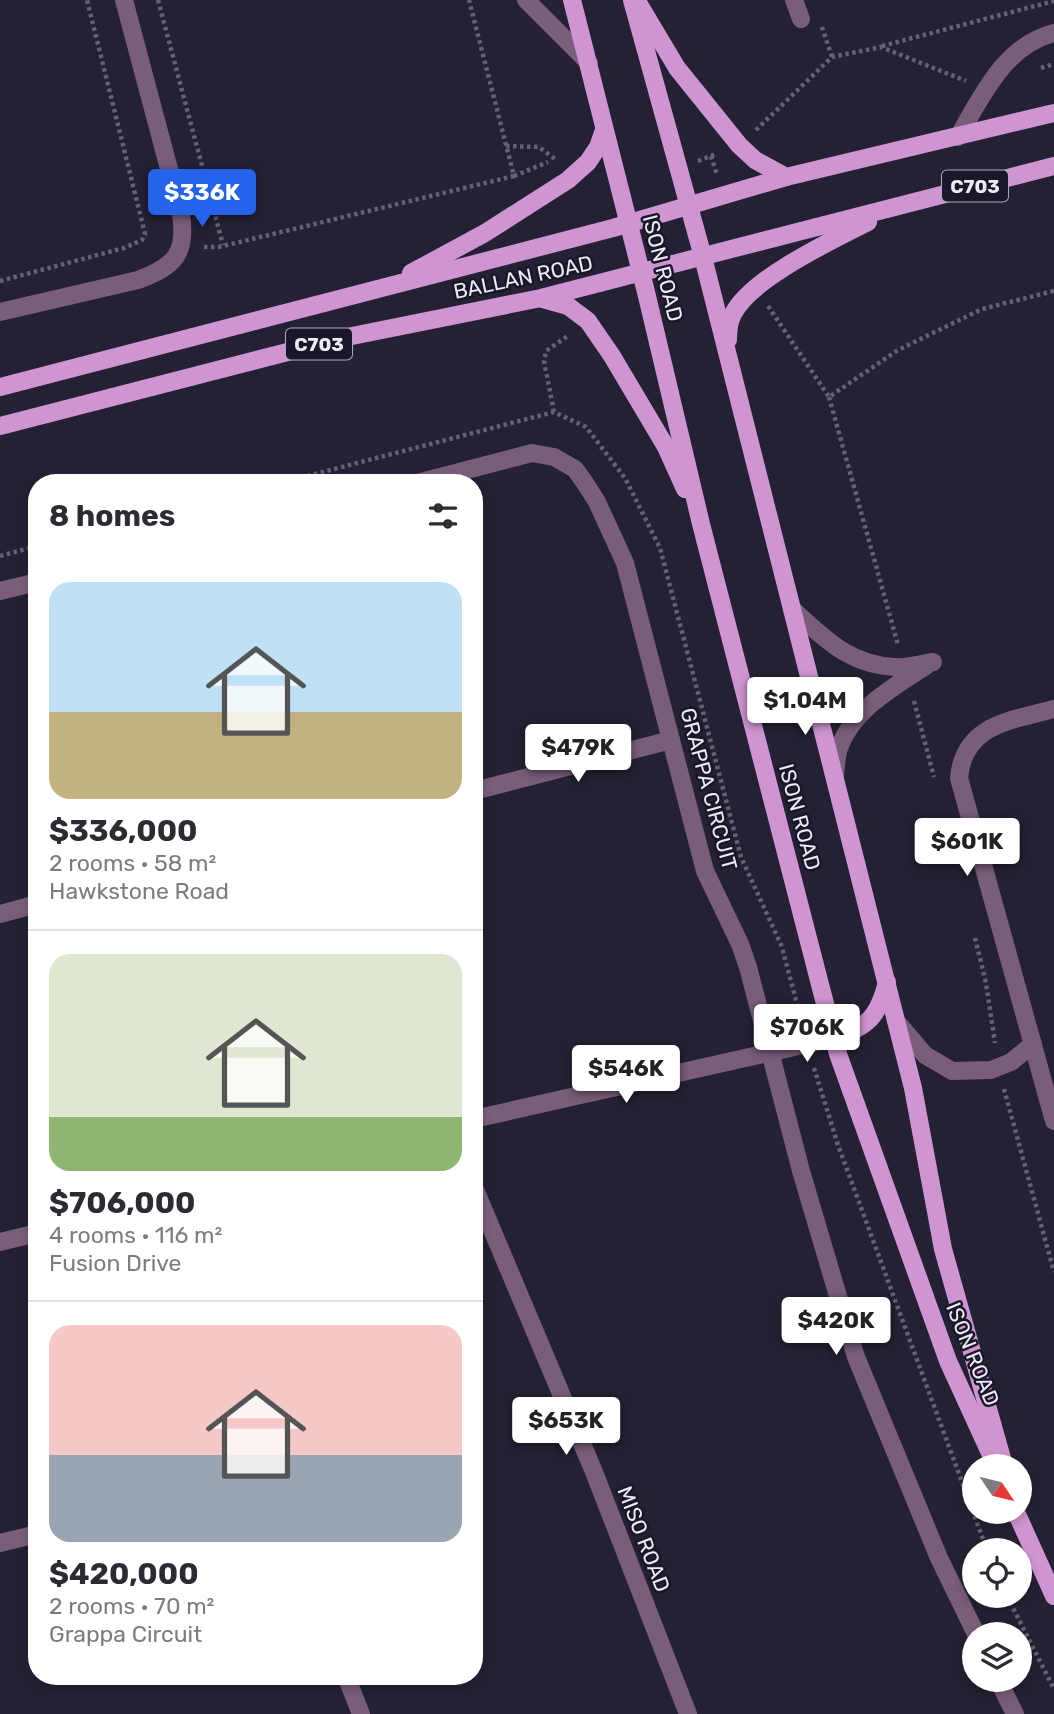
<!DOCTYPE html>
<html lang="en">
<head>
<meta charset="utf-8">
<style>
  :root { --surface:#fff; --page:#f7f7f7; --text:#2b2b33; --muted:#7c7c81; --line:#e1e1e2; --accent:#2563eb }
  body { margin:0; font-family:Rubik,sans-serif; background:var(--page); color:var(--text); height:100vh; display:flex; flex-direction:column; font-size:26px; white-space:nowrap }
  * { box-sizing:border-box; margin:0 }
  p { font-size:23px; color:var(--muted) }
  .icon { flex:none; width:38px; height:38px; fill:none; stroke:currentColor; stroke-width:2; stroke-linecap:round; stroke-linejoin:round }
  .map { position:relative; flex:1; overflow:hidden }
  .details { position:absolute; left:28px; top:474px; width:455px; height:1211px; display:flex; flex-direction:column; background:var(--surface); border-radius:28px; box-shadow:0 4px 10px #0003 }
  .details>* { flex:none }
  .needle { width:46px; rotate:125deg }
  .buttons { position:absolute; left:962px; top:1454px; display:grid; gap:14px }
  .buttons a { display:grid; place-items:center; width:70px; height:70px; border-radius:50%; background:var(--surface); box-shadow:0 4px 10px #0003; font-size:35px }
  .price { position:absolute; translate:-50% -60px; padding:0 16px; border-radius:7px; background:#fff; color:#222; font-size:23px; line-height:46px; filter:drop-shadow(0 2px 4px #0008) }
  .price::after { content:''; position:absolute; left:50%; top:42px; width:21px; height:16px; margin-left:-10px; background:inherit; clip-path:polygon(0 0,100% 0,50% 100%) }
  .price.current { background:var(--accent); color:#fff }
  ul { padding:0; list-style:none }
  li { display:grid; align-content:center; gap:14px; height:371px; padding:0 21px }
  li+li { border-top:2px solid var(--line) }
  li span { display:grid; place-items:center; height:217px; border-radius:21px; color:#555 }
  li>.icon { margin-inline-start:auto }
  span .icon { width:126px; height:126px; fill:#fffc; stroke-width:1 }
  li b { font-size:30px }
  h2 { display:flex; justify-content:space-between; align-items:center; height:84px; padding:0 21px; font-size:30px }
  .map>svg:first-child { display:block }
  .lines { fill:none; stroke-linecap:round; stroke-linejoin:round }
  .path { stroke:#636172; stroke-width:4.5; stroke-dasharray:3.5 3.5; stroke-linecap:butt }
  .minor { stroke:#795d7a; stroke-width:18 }
  .major { stroke:#cf95d2; stroke-width:18 }
  .labels { text-anchor:middle; dominant-baseline:central; stroke-width:5; stroke-linejoin:round; paint-order:stroke }
  .shield { fill:#1b1729; stroke:#adabba; stroke-width:2 }
  .shield-label { font-size:19px; font-weight:bold; fill:#ecebf8 }
  .street-label { font-size:21px; fill:#ecebf8; stroke:#1b1729 }
</style>
</head>
<body>
<div class="map">
<svg width="1054" height="1714" viewBox="0 0 1054 1714">
  <rect width="100%" height="100%" fill="#242134"/>
  <g class="lines">
    <g class="path">
      <path d="M158,0L223,245"/>
      <path d="M822,27L832,57"/>
      <path d="M882,46L1054,1"/>
      <path d="M1041,68L1054,64"/>
      <path d="M756,130L832,57L881,47L966,81"/>
      <path d="M506,146L539,147L555,159"/>
      <path d="M711,156L717,175"/>
      <path d="M698,161L716,154"/>
      <path d="M514,176L548,162"/>
      <path d="M204,247H219L514,176L469,0"/>
      <path d="M0,281L124,248L142,240L145,234L87,0"/>
      <path d="M768,306L829,397L898,350L982,309L1054,291"/>
      <path d="M829,397L898,645"/>
      <path d="M554,412L544,361L546,351L569,335"/>
      <path d="M280,483L554,412L586,427L625,478L660,548L741,857L782,947L802,1023"/>
      <path d="M0,556L37,546"/>
      <path d="M914,701L934,777"/>
      <path d="M975,938L986,983L995,1043"/>
      <path d="M814,1068L838,1145L987,1550"/>
      <path d="M1004,1089L1054,1272"/>
      <path d="M1007,1596L1054,1689"/>
    </g>
    <g class="minor">
      <path d="M526,0L589,63"/>
      <path d="M794,0L801,19"/>
      <path d="M958,137C982,96 1004,46 1054,33"/>
      <path d="M0,312L138,280C175,266 187,254 181,214L124,0"/>
      <path d="M417,483L532,453L554,457L575,469L585,483L597,502L625,563L705,871L740,944L748,967L801,1171L856,1357L939,1558L976,1634"/>
      <path d="M0,591L37,582"/>
      <path d="M792,609C824,638 849,665 895,667C907,668 921,664 933,662"/>
      <path d="M1054,709C1010,721 964,724 959,778L1054,1121"/>
      <path d="M835,776C836,767 836,757 839,748C853,709 894,687 927,665"/>
      <path d="M474,791L671,740"/>
      <path d="M0,914L37,904"/>
      <path d="M896,1021L925,1055L952,1071L991,1070L1011,1062L1033,1044"/>
      <path d="M474,1119L834,1038"/>
      <path d="M474,1187L594,1472L688,1714"/>
      <path d="M0,1242L37,1233"/>
      <path d="M0,1543L37,1534"/>
      <path d="M346,1676L361,1714"/>
      <path d="M998,1680L1015,1714"/>
    </g>
    <g class="major">
      <path d="M572,0L646,292L701,524L838,1054L948,1361L996,1466"/>
      <path d="M632,0L703,257L913,1088L943,1249L1003,1462"/>
      <path d="M640,6L677,68L739,145L755,160L786,177"/>
      <path d="M411,273L485,233L568,180L588,162L598,147L604,130"/>
      <path d="M543,299L568,306L588,321L612,356L666,447L685,489"/>
      <path d="M728,340C728,332 729,321 733,314C751,278 833,240 868,222"/>
      <path d="M0,387L613,228L786,177L1054,113"/>
      <path d="M0,426L342,338L541,298L1054,166"/>
      <path d="M834,1038C868,1026 878,1018 887,982"/>
      <path d="M1016,1512L1054,1596"/>
    </g>
  </g>
  <g class="labels">
    <g class="shield">
      <rect x="942" y="170.5" width="66" height="31" rx="5"/>
      <rect x="286" y="328.5" width="66" height="31" rx="5"/>
    </g>
    <g class="shield-label">
      <text x="975" y="186">C703</text>
      <text x="319" y="344">C703</text>
    </g>
    <g class="street-label">
      <text transform="translate(663 268) rotate(76)">ISON ROAD</text>
      <text transform="translate(523 277) rotate(-12)">BALLAN ROAD</text>
      <text transform="translate(709 789) rotate(75)">GRAPPA CIRCUIT</text>
      <text transform="translate(800 817) rotate(75)">ISON ROAD</text>
      <text transform="translate(973 1354) rotate(68)">ISON ROAD</text>
      <text transform="translate(644 1539) rotate(69)">MISO ROAD</text>
    </g>
  </g>
</svg>
<div class="buttons">
<a><svg class="needle" viewBox="-14 -14 28 28"><path d="M0-13l5 13h-10z" fill="#e53935"/><path d="M0 13l5-13h-10z" fill="#7c7c81"/></svg></a>
<a><svg class="icon" aria-label="locate" viewBox="0 0 24 24"><circle cx="12" cy="12" r="6"/><path d="M12 2v4M12 18v4M2 12h4M18 12h4"/></svg></a>
<a><svg class="icon" aria-label="layers" viewBox="0 0 24 24"><path d="M12 4l9 5-9 5-9-5zM3 14l9 5 9-5"/></svg></a>
</div>
<b class="price current" style="left:202px;top:229px">$336K</b>
<b class="price" style="left:805px;top:737px">$1.04M</b>
<b class="price" style="left:578px;top:784px">$479K</b>
<b class="price" style="left:967px;top:878px">$601K</b>
<b class="price" style="left:807px;top:1064px">$706K</b>
<b class="price" style="left:626px;top:1105px">$546K</b>
<b class="price" style="left:836px;top:1357px">$420K</b>
<b class="price" style="left:566px;top:1457px">$653K</b>
<section class="details">
<h2>8 homes<svg class="icon" aria-label="filters" viewBox="0 0 24 24"><path d="M4 7h16M4 17h16"/><circle cx="9" cy="7" r="2"/><circle cx="15" cy="17" r="2"/></svg></h2>
<ul>
<li><span style="background:linear-gradient(#bfe0f5 60%,#c2b280 0)"><svg class="icon" aria-label="home" viewBox="0 0 24 24"><path d="M3 11l9-7 9 7M6 9v11h12V9"/></svg></span><div><b>$336,000</b><p>2 rooms · 58 m²</p><p>Hawkstone Road</p></div></li>
<li><span style="background:linear-gradient(#dfe7d0 75%,#8fb573 0)"><svg class="icon" aria-label="home" viewBox="0 0 24 24"><path d="M3 11l9-7 9 7M6 9v11h12V9"/></svg></span><div><b>$706,000</b><p>4 rooms · 116 m²</p><p>Fusion Drive</p></div></li>
<li><span style="background:linear-gradient(#f6c9c9 60%,#9aa5b1 0)"><svg class="icon" aria-label="home" viewBox="0 0 24 24"><path d="M3 11l9-7 9 7M6 9v11h12V9"/></svg></span><div><b>$420,000</b><p>2 rooms · 70 m²</p><p>Grappa Circuit</p></div></li>
</ul>
</section>
</div>
</body>
</html>
